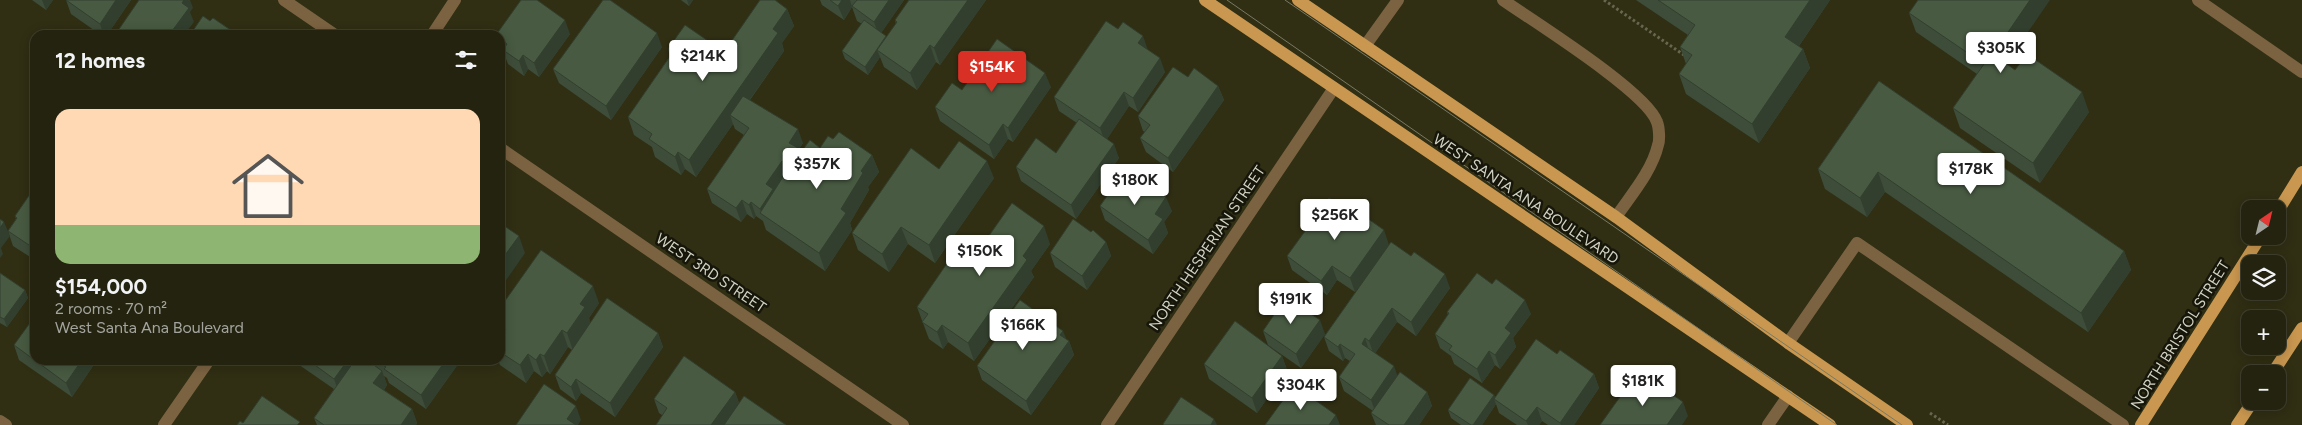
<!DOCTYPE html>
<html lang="en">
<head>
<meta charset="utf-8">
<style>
  :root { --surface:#24230f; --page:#2c2b18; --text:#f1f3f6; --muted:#a3a49e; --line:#41402f; --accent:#d93025 }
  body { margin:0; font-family:Figtree,sans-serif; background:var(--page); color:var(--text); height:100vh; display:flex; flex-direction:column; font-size:19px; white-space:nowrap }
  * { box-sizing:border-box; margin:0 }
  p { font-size:16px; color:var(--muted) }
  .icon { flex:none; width:28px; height:28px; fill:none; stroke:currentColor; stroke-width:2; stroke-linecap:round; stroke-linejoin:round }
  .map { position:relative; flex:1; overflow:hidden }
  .panel { position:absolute; left:30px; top:30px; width:475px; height:335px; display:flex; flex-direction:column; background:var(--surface); border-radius:15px; box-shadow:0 2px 12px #0003,0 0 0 1px var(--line) }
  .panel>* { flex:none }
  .needle { width:32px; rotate:35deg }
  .controls { position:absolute; left:2241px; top:200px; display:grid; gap:10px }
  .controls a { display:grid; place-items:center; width:45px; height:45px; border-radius:10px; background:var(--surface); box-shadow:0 2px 12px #0003,0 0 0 1px var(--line); font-size:25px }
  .price { position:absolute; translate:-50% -42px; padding:0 11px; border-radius:5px; background:#fff; color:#222; font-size:16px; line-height:32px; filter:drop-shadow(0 1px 2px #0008) }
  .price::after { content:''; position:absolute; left:50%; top:30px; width:15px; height:11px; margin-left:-8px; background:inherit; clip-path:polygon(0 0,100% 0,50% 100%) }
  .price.active { background:var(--accent); color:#fff }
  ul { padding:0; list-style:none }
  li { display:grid; align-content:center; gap:10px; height:265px; padding:0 25px }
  li span { display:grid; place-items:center; height:155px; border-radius:15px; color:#555 }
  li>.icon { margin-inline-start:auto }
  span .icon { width:90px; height:90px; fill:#fffc; stroke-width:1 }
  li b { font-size:21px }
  h2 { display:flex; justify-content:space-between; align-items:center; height:60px; padding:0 25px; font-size:21px }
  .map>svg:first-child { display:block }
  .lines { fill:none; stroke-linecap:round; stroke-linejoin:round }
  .path { stroke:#676750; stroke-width:3; stroke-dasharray:2.5 2.5; stroke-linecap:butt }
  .minor { stroke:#7b6342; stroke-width:12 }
  .major { stroke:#c9974f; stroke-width:12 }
  .tram { stroke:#797963; stroke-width:1 }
  .wall { fill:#3e4d39 }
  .shaded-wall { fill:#323f2e }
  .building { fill:#485a42; stroke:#323f2e }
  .labels { text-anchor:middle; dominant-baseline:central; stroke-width:5; stroke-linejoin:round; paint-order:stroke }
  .street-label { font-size:15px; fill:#d2d2c2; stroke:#17160b }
</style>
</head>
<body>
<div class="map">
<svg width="2302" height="425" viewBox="0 0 2302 425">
  <rect width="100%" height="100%" fill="#302f14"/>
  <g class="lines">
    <g class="path">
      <path d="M1604,0L1684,55"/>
      <path d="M1930,413L1948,425"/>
    </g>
    <g class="minor">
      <path d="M284,0L335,35"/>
      <path d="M1503,0C1533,21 1647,92 1657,122C1659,127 1660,140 1658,145C1652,171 1631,195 1616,217"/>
      <path d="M2198,0L2302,72"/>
      <path d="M432,35L455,0"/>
      <path d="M1365,46L1398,0"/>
      <path d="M500,148L903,425"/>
      <path d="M1788,343L1857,243L2123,425"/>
      <path d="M0,421L6,425"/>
      <path d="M164,425L209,360"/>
      <path d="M1107,425L1334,88"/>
      <path d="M1768,425L1788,396"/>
    </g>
    <g class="major">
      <path d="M1205,0L1830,425"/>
      <path d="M1298,0L1616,217L1788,343L1907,425"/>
      <path d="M2278,211L2302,172"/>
      <path d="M2272,374L2302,328"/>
      <path d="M2141,425L2261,236"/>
      <path d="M2237,425L2253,401"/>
    </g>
    <g class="tram">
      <path d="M1227,0L1837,425"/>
      <path d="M1285,0L1902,425"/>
    </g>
  </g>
  <g class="wall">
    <path d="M32,0H53L46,10Z"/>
    <path d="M66,0H131L107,35H101L71,14Z"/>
    <path d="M681,0H693L689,6Z"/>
    <path d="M820,0H904L881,33L887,37L896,24L895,20L986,0L940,65L936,62L917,90L884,67L880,57L868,75L845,59L842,51L862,24L857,21L852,7L844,20L822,5Z"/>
    <path d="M1636,0H1830L1799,46L1803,49L1810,68L1759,143L1686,94L1679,74L1686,64L1680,47L1688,35Z"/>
    <path d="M787,9L794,26L782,43L784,51L750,100L803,143L799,149L801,152L820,148L833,139L872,155L879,172L868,187L869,190L850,223L852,230L825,271L766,230L763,221L756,216L754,219L747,214L741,222L712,203L707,189L744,135L735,129L733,124L696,177L685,169L681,175L655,157L652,147L634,135L628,117L670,56L668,49L724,52Z"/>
    <path d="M1909,13L2006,64L2015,70L2089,112L2040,183L1960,128L1953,108L1977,74L1916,32Z"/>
    <path d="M570,34L539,77L528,69L524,76L508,64L503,51L501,50L500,48V35Z"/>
    <path d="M662,47L611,120L559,83L553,69Z"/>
    <path d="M1148,50L1165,72L1138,112L1129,106L1107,139L1119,158L1076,219L1021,181L1016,167L1056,153L1077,123L1059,111L1054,97Z"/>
    <path d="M1188,77L1218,86L1224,100L1173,172L1146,152L1140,138L1145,132L1143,131L1138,116Z"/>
    <path d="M1879,81L2124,251L2131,270L2088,332L1885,192L1867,217L1825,189L1818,169Z"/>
    <path d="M1051,87L1013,142L1008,139L994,159L940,121L935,107L962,90Z"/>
    <path d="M939,169L994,178L935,263L908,244L889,272L858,250L852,233Z"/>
    <path d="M35,187V260L13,246L8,231L16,219L15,216Z"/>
    <path d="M1117,188L1172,211L1164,222L1168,233L1153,254L1105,220L1100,206Z"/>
    <path d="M1106,242L1111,256L1087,290L1055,267L1050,253Z"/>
    <path d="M1391,242L1450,288L1416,336L1397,322L1375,353L1397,376L1427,392L1432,406L1419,425H1376L1371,413L1373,411L1344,391L1339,377L1350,361L1345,358L1343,361L1329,351L1324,337Z"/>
    <path d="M1050,244L1031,271L1034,277L974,361L948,342L943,349L929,339L917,307L974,257Z"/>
    <path d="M1389,245L1355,292L1337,280L1327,295L1292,270L1287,256Z"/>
    <path d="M0,273L25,290L28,298L7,327L0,323Z"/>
    <path d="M599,303L589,318L590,323L658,333L663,347L615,417L581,393L576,401L560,389L555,375L572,350L568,347L550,374L547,371L542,377L534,371L526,383L500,365L498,360H500V308Z"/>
    <path d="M1447,312L1531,314L1513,338L1516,347L1500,369L1495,365L1482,383L1454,364L1451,356L1440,348L1435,334L1448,315Z"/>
    <path d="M1263,331L1325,334L1301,368L1268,345Z"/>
    <path d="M993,337L1067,340L1069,341L1074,355L1031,415L982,380L977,366L995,341Z"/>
    <path d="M14,345L97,360L72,397L19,360Z"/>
    <path d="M1557,354L1594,374L1599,388L1574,425H1548L1542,421L1539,425H1517L1499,413L1496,404L1482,425H1461L1451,418L1448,410L1494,395L1495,398Z"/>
    <path d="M1282,356L1287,370L1257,413L1209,379L1204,364Z"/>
    <path d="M292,360H367L369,361L368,360H461L426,409L389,383L387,378L384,376L387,385L384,390L412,409L417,423L416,425H317L314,418L334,389Z"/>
    <path d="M735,392L739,403L662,415L659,413L654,399Z"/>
  </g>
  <g class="shaded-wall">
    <path d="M42,0H53L46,10Z"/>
    <path d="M116,0H131L107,35H104L100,24Z"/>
    <path d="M184,0H190L193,8L190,12L194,22L184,35H169L182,3Z"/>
    <path d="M687,0H693L689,6Z"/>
    <path d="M842,0H850L852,7L844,20L838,6Z"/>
    <path d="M889,0H904L879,36L874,22Z"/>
    <path d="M968,0H986L940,65L934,48Z"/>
    <path d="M1810,0H1830L1792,56L1785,37Z"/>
    <path d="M2030,0H2050L2000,73L1993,54Z"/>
    <path d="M787,9L794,26L782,43L784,51L736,119L730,115L733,124L696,177L689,160L773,29Z"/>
    <path d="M565,20L570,34L539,77L534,63Z"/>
    <path d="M657,33L662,47L611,120L606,106Z"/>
    <path d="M886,36L889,44L877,50L880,57L868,75L865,67Z"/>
    <path d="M1143,36L1148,50L1138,43Z"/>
    <path d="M930,45L936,62L917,90L910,73Z"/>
    <path d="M1803,49L1810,68L1759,143L1752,124Z"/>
    <path d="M523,55L528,69L524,76L519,61Z"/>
    <path d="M1160,58L1165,72L1138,112L1133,98Z"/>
    <path d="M1045,73L1051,87L1013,142L1008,128Z"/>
    <path d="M1218,86L1224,100L1173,172L1168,158Z"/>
    <path d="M1124,92L1129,106L1105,142L1100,128Z"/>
    <path d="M2082,92L2089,112L2040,183L2033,163Z"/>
    <path d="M1003,124L1008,139L994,159L989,145Z"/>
    <path d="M798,129L803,143L794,157L789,143Z"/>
    <path d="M1114,144L1119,158L1076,219L1071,205Z"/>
    <path d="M800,149L805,164L794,180L789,166Z"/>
    <path d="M678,152L685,169L681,175L675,157Z"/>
    <path d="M872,155L879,172L868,187L869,190L850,223L852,230L825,271L819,253L861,171Z"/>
    <path d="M782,161L787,175L762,214L760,209L766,184Z"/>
    <path d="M987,161L994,178L935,263L929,245Z"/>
    <path d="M1878,172L1885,192L1867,217L1860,198Z"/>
    <path d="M1166,197L1172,211L1164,222L1168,233L1153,254L1148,240L1155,214Z"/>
    <path d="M742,200L747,214L741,222L736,208Z"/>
    <path d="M751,202L756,216L754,219L749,205Z"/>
    <path d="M4,222L10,236L1,248L3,254L0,258V228Z"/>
    <path d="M1044,226L1050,244L1031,271L1034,277L974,361L968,343L1023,256Z"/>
    <path d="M901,227L908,244L889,272L882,254Z"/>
    <path d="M1384,230L1389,245L1355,292L1350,278Z"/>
    <path d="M519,236L525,253L500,289V262Z"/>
    <path d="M1106,242L1111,256L1087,290L1082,276Z"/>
    <path d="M35,243V256L32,247Z"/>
    <path d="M2124,251L2131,270L2088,332L2081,313Z"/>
    <path d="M1332,266L1337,280L1327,295L1321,281Z"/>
    <path d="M1445,274L1450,288L1416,336L1411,322Z"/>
    <path d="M593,286L599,303L589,318L591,325L573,351L567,333L580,304Z"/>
    <path d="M25,290L28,298L7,327L4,319Z"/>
    <path d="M1525,300L1531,314L1513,338L1516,347L1500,369L1495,355L1505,328Z"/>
    <path d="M1392,308L1397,322L1374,355L1369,341Z"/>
    <path d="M1320,320L1325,334L1301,368L1296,354Z"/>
    <path d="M942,325L948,342L943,349L937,332Z"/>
    <path d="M562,330L568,347L550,374L544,356Z"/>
    <path d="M1063,331L1068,343L1069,341L1074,355L1031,415L1026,401L1060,335Z"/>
    <path d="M658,333L663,347L615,417L610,403Z"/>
    <path d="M1365,338L1370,353L1362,344Z"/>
    <path d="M1340,344L1345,358L1343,361L1338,347Z"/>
    <path d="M1489,351L1495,365L1482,383L1477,369Z"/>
    <path d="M528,354L534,371L526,383L520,365Z"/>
    <path d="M540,354L547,371L542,377L536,360Z"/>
    <path d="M1282,356L1287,370L1257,413L1252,398Z"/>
    <path d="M82,360H97L72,397L66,383Z"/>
    <path d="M348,360H363L339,393L334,379Z"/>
    <path d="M446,360H461L426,409L421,395Z"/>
    <path d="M1394,366L1399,380L1376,414L1371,400Z"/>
    <path d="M382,371L387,385L379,397L373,383Z"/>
    <path d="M1594,374L1599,388L1574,425H1561L1560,423Z"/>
    <path d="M576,379L581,393L576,401L571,387Z"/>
    <path d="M735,392L740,406L726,425H711Z"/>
    <path d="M1427,392L1432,406L1419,425H1404Z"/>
    <path d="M1494,395L1496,400L1494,399L1496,404L1482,425H1473Z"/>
    <path d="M1683,402L1688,416L1682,425H1667Z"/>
    <path d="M576,406L581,420L578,425H570L567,419Z"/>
    <path d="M1537,407L1542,421L1539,425H1528L1526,421Z"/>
    <path d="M412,409L417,423L416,425H401Z"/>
    <path d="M1336,415L1340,425H1329Z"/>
    <path d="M1214,419L1217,425H1211Z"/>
  </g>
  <g class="building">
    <path d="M66,0H116L100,24Z"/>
    <path d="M139,0H184L182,3L189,8L169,35H115Z"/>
    <path d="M521,0H537L565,20L534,63L523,55L519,61L503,50L507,44L500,39V35H496Z"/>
    <path d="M603,0H610L657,33L606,106L553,69Z"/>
    <path d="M760,0H775L787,9L773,29L778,33L689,160L678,152L675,157L649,139L652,134L628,117L673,52L668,49L685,25L724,52Z"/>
    <path d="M830,0H842L838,6Z"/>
    <path d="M857,0H889L874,22L852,6Z"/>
    <path d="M909,0H968L934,48L930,45L910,73L877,50L897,22L895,20Z"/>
    <path d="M1658,0H1810L1785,37L1803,49L1752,124L1679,74L1692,55L1680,47L1695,25Z"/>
    <path d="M1918,0H2030L1993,54L2015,70L2027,54L2082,92L2033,163L1953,108L1984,64L1909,13Z"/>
    <path d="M203,16L210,21L213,18L232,31L230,35H190Z"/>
    <path d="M864,20L886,36L865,67L842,51Z"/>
    <path d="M1106,21L1118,29L1123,22L1143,36L1138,43L1160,58L1133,98L1124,92L1100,128L1054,97Z"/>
    <path d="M997,39L1045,73L1008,128L1003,124L989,145L935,107L952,83L962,90Z"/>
    <path d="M1173,67L1188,77L1194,68L1218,86L1168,158L1140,138L1150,125L1138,116Z"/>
    <path d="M1879,81L2124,251L2081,313L1878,172L1860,198L1818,169Z"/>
    <path d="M743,96L798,129L789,143L800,149L789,166L782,161L766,184L773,189L760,209L751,202L749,205L742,200L736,208L707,189L749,128L730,115Z"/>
    <path d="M1079,119L1114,144L1071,205L1016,167L1036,138L1056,153Z"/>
    <path d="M839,132L872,155L861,171L863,173L841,209L846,213L819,253L760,213L795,158L796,159L810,140L820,148L828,136L833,139Z"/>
    <path d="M959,141L987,161L929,245L901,227L882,254L852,233L911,148L939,169Z"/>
    <path d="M1128,173L1166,197L1155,214L1163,219L1148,240L1100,206L1114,186L1117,188Z"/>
    <path d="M35,187V243L32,247L8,231L17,218L15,216Z"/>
    <path d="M1329,198L1351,214L1354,209L1384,230L1350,278L1332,266L1321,281L1287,256Z"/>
    <path d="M1012,203L1044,226L1023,256L1027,260L968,343L942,325L937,332L922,322L928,314L917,307L959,246L974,257Z"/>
    <path d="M0,219L4,222L0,228Z"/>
    <path d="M1073,219L1091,232L1093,230L1106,242L1082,276L1050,253Z"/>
    <path d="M500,223L519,236L500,262Z"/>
    <path d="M1391,242L1411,256L1414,252L1445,274L1411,322L1392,308L1369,341L1365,338L1362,344L1394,366L1371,400L1339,377L1355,354L1340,344L1338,347L1324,337Z"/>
    <path d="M541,250L593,286L580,304L585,307L567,333L562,330L544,356L540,354L536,360L528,354L520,365L500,352V338L506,329L500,325V308Z"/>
    <path d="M0,273L25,290L4,319L0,317Z"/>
    <path d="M1477,273L1492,284L1496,279L1525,300L1505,328L1511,333L1495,355L1489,351L1477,369L1449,350L1452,346L1435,334L1449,313L1447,312Z"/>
    <path d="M1286,297L1320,320L1296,354L1263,331Z"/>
    <path d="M607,298L658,333L610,403L576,379L571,387L555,375Z"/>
    <path d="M1020,300L1063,331L1060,335L1069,341L1026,401L977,366L996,339L993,337Z"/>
    <path d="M35,316V360H82L66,383L14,345Z"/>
    <path d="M1235,321L1282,356L1252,398L1204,364Z"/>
    <path d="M1536,339L1557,354L1560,350L1594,374L1560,423L1537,407L1526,421L1494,399Z"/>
    <path d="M684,356L735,392L711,425H656L667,408L654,399Z"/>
    <path d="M308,360H348L334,379Z"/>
    <path d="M355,360H367L382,371L373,383L412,409L401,425H324L314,418Z"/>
    <path d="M376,360H446L421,395L384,369L386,367Z"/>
    <path d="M1400,372L1427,392L1404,425H1389L1371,413Z"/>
    <path d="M1470,378L1494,395L1473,425H1471L1448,410Z"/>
    <path d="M1632,380L1649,392L1656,383L1683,402L1667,425H1600Z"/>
    <path d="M544,384L576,406L567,419L576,425H516Z"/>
    <path d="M1294,385L1336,415L1329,425H1265Z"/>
    <path d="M262,396L300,422L297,425H237L240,421L243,423Z"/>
    <path d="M744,396L786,425H724Z"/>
    <path d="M1181,397L1214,419L1211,425H1164L1163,424Z"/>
  </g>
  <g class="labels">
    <g class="street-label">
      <text transform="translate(1526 199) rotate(34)">WEST SANTA ANA BOULEVARD</text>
      <text transform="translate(1207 248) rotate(-56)">NORTH HESPERIAN STREET</text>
      <text transform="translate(711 273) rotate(34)">WEST 3RD STREET</text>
      <text transform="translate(2180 335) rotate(-58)">NORTH BRISTOL STREET</text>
    </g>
  </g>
</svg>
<div class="controls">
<a><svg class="needle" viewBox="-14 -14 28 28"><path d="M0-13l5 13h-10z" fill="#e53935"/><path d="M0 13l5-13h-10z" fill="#a3a49e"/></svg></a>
<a><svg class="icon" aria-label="layers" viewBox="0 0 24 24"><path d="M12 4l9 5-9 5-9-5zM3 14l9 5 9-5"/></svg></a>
<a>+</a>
<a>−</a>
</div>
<b class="price" style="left:2001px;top:74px">$305K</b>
<b class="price" style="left:703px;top:82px">$214K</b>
<b class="price active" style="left:992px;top:93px">$154K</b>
<b class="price" style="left:817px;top:190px">$357K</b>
<b class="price" style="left:1971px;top:195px">$178K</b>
<b class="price" style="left:1135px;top:206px">$180K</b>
<b class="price" style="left:1335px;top:241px">$256K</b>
<b class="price" style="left:980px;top:277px">$150K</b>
<b class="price" style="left:1291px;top:325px">$191K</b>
<b class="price" style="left:1023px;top:351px">$166K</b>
<b class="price" style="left:1643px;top:407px">$181K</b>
<b class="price" style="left:1301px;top:411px">$304K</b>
<section class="panel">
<h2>12 homes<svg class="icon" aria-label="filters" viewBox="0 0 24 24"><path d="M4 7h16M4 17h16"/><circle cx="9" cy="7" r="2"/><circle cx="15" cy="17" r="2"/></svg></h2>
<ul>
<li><span style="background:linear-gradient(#ffd9b3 75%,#8fb573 0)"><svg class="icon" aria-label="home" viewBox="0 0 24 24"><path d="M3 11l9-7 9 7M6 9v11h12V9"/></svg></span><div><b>$154,000</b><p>2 rooms · 70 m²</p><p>West Santa Ana Boulevard</p></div></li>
</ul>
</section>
</div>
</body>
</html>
